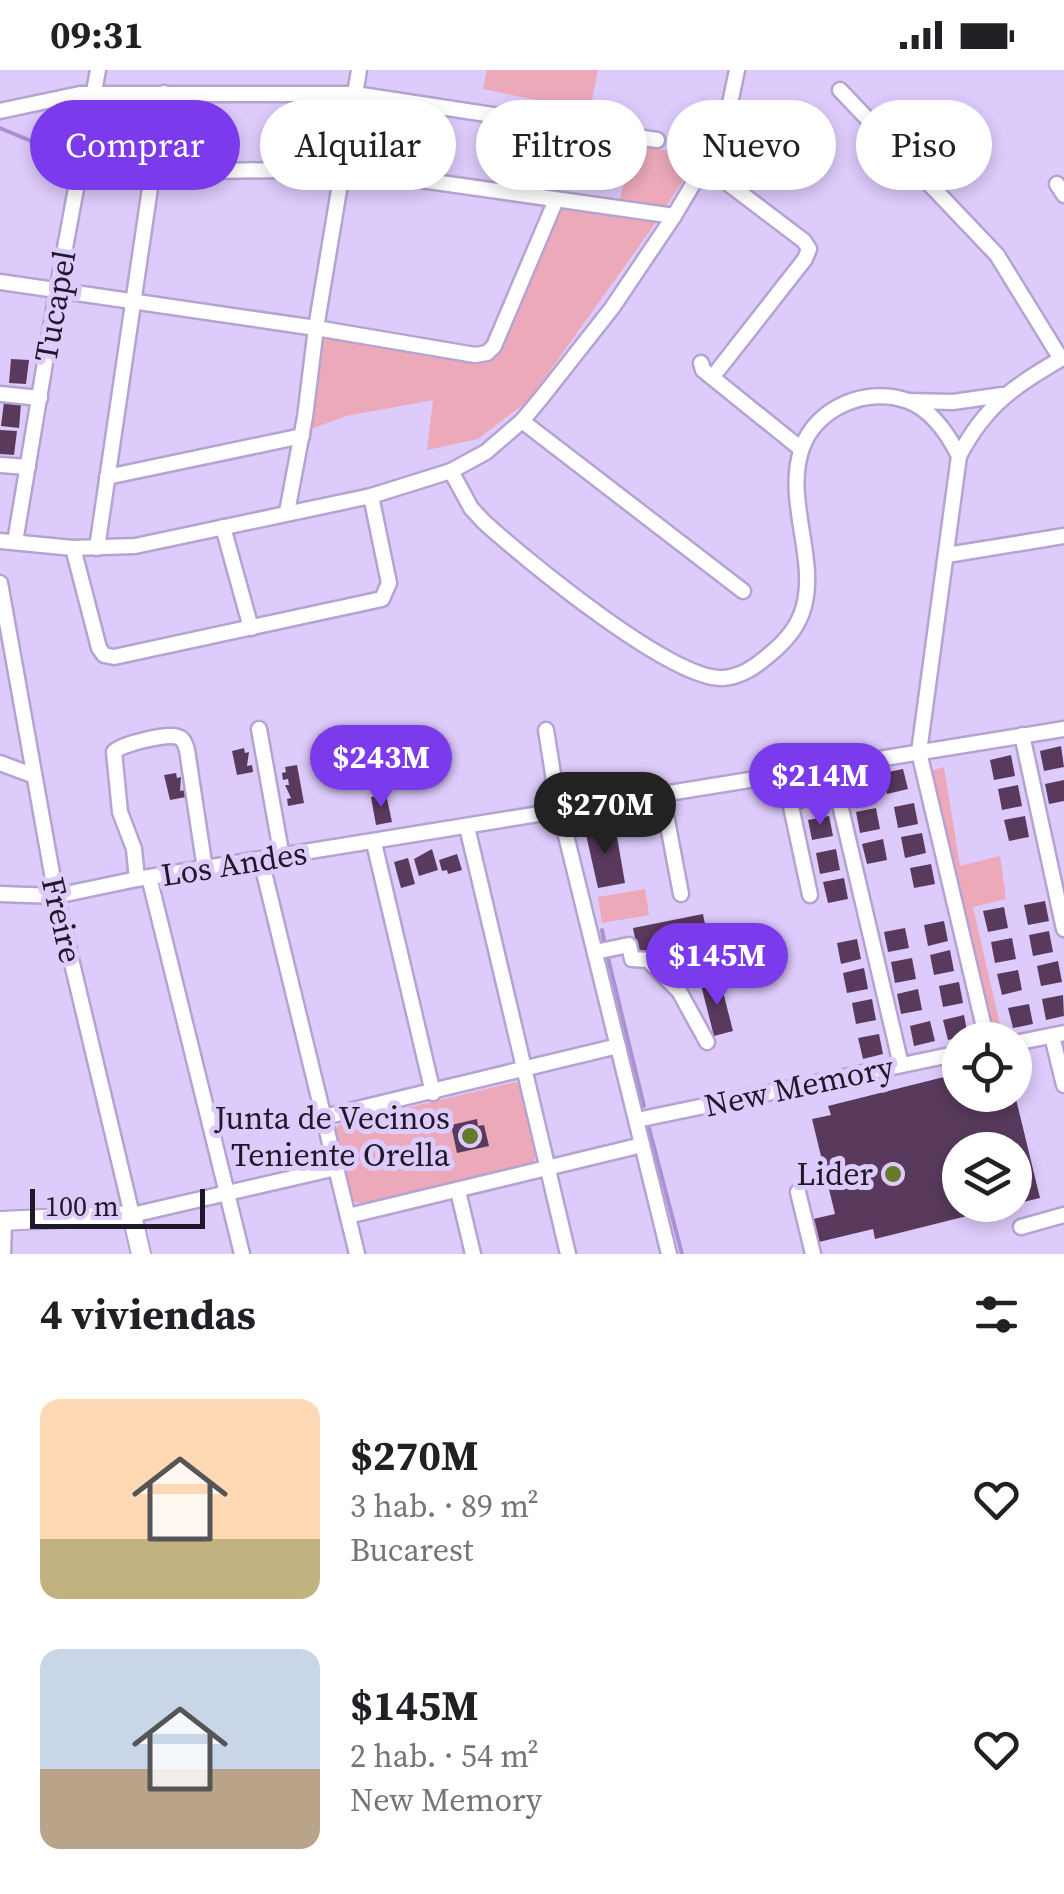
<!DOCTYPE html>
<html lang="es">
<head>
<meta charset="utf-8">
<style>
  :root { --surface:#fff; --page:#f2f2f2; --text:#202124; --muted:#757577; --accent:#7c3aed }
  body { margin:0; font-family:"Source Serif 4",serif; background:var(--page); color:var(--text); height:100vh; display:flex; flex-direction:column; font-size:38px; white-space:nowrap }
  * { box-sizing:border-box; margin:0 }
  p { font-size:32px; color:var(--muted) }
  .icon { flex:none; width:55px; height:55px; fill:none; stroke:currentColor; stroke-width:2; stroke-linecap:round; stroke-linejoin:round }
  .map { position:relative; height:1184px; overflow:hidden }
  .sheet { display:flex; flex-direction:column; background:var(--surface); flex:1 }
  .sheet>* { flex:none }
  .top-card { position:absolute; left:30px; top:30px; width:1005px; height:90px; display:flex; gap:20px }
  .fabs { position:absolute; left:942px; top:952px; display:grid; gap:20px }
  .fabs a { display:grid; place-items:center; width:90px; height:90px; border-radius:50%; background:var(--surface); box-shadow:0 5px 15px #0003; font-size:50px }
  .scale { position:absolute; left:30px; bottom:25px; width:175px; box-sizing:border-box; padding-left:10px; border:5px solid #1f1829; border-top:0; font-size:28px; line-height:35px; white-space:nowrap; color:#1f1829; -webkit-text-stroke:8px #ddcbfb; paint-order:stroke }
  .price { position:absolute; translate:-50% -85px; padding:0 22px; border-radius:35px; background:var(--accent); color:#fff; font-size:32px; line-height:65px; filter:drop-shadow(0 2px 5px #0008) }
  .price::after { content:''; position:absolute; left:50%; top:60px; width:30px; height:22px; margin-left:-15px; background:inherit; clip-path:polygon(0 0,100% 0,50% 100%) }
  .price.on { background:#222; color:#fff }
  ul { padding:0; list-style:none }
  li { display:flex; align-items:center; gap:30px; height:250px; padding:0 40px }
  li span { display:grid; place-items:center; flex:none; width:280px; height:200px; border-radius:20px; color:#555 }
  li>.icon { margin-inline-start:auto }
  span .icon { width:120px; height:120px; fill:#fffc; stroke-width:1 }
  li b { font-size:42px }
  h2 { display:flex; justify-content:space-between; align-items:center; height:120px; padding:0 40px; font-size:42px }
  .chip { padding:0 35px; border-radius:45px; background:var(--surface); box-shadow:0 5px 15px #0003; font-size:35px; line-height:90px }
  .chip.on { background:var(--accent); color:#fff }
  .status { display:flex; justify-content:space-between; align-items:center; height:70px; padding:0 50px; background:var(--surface); direction:ltr }
  .status svg { height:28px; fill:currentColor }
  .map>svg:first-child { display:block }
  .green { fill:#eca9ba }
  .lines { fill:none; stroke-linecap:round; stroke-linejoin:round }
  .stream { stroke:#ab90d3; stroke-width:4 }
  .building { fill:#593a5d }
  .minor-casing { stroke:#b5a3d1; stroke-width:19 }
  .major-casing { stroke:#b5a3d1; stroke-width:22 }
  .minor { stroke:#fff; stroke-width:14 }
  .major { stroke:#fff; stroke-width:18 }
  .poi-dot { fill:#667a2b; stroke:#ddcbfb; stroke-width:4 }
  .labels { text-anchor:middle; dominant-baseline:central; stroke-width:10; stroke-linejoin:round; paint-order:stroke }
  .street-label { font-size:32px; fill:#1f1829; stroke:#ddcbfb }
  .poi-label { font-size:32px; fill:#1f1829; stroke:#ddcbfb; text-anchor:end }
</style>
</head>
<body>
<div class="status"><b>09:31</b><svg viewBox="0 0 49 12"><path d="M0 12V9h3v3zM5 12V6h3v6zM10 12V3h3v9zM15 12V0h3v12zM26 1h20v11H26zM47 4h2v5h-2z"/></svg></div>
<div class="map">
<svg width="1064" height="1184" viewBox="0 0 1064 1184">
  <rect width="100%" height="100%" fill="#ddcbfb"/>
  <g class="green">
    <path d="M487,0H598L590,41L483,19Z"/>
    <path d="M635,75L699,86L665,138L619,132Z"/>
    <path d="M567,136L657,151L529,330L478,369L427,380L433,330L346,346L311,359L323,271L330,266L492,292L558,140Z"/>
    <path d="M944,697L960,796L1000,786L1006,829L973,837L1000,955L990,956L930,701Z"/>
    <path d="M645,819L649,845L602,853L598,827Z"/>
    <path d="M515,1012L520,1016L536,1087L532,1094L361,1134L353,1131L335,1059L340,1054Z"/>
  </g>
  <g class="lines">
    <g class="stream">
      <path d="M0,58L72,88"/>
      <path d="M602,860L605,875"/>
      <path d="M607,884L644,1036"/>
      <path d="M649,1058L682,1184"/>
    </g>
  </g>
  <g class="building">
    <path d="M11,289L29,290L26,314L9,313Z"/>
    <path d="M4,332L21,334L19,358L1,356Z"/>
    <path d="M0,360L17,361L14,385L0,384Z"/>
    <path d="M1061,676L1064,697L1044,701L1040,681Z"/>
    <path d="M244,678L245,683L249,682L247,696L252,695L253,702L237,705L232,681Z"/>
    <path d="M1011,685L1015,706L994,710L990,690Z"/>
    <path d="M297,695L304,733L288,736L287,729L291,728L285,715H289L288,709L283,710L282,703L286,702L285,697Z"/>
    <path d="M903,699L908,719L887,724L883,703Z"/>
    <path d="M176,703L177,708L181,707L180,721L185,720L186,727L170,730L164,705Z"/>
    <path d="M868,705L873,725L852,729L848,709Z"/>
    <path d="M1064,710V731L1049,734L1045,714Z"/>
    <path d="M816,714L820,734L800,739L795,718Z"/>
    <path d="M1018,715L1022,736L1002,740L998,719Z"/>
    <path d="M386,724L392,752L376,755L371,727Z"/>
    <path d="M914,733L918,754L898,758L894,737Z"/>
    <path d="M876,738L880,759L860,763L856,742Z"/>
    <path d="M829,746L833,766L812,770L808,750Z"/>
    <path d="M1025,746L1029,767L1009,771L1004,750Z"/>
    <path d="M605,756L606,762L616,761L625,813L598,818L585,760Z"/>
    <path d="M922,763L926,783L905,788L901,767Z"/>
    <path d="M883,769L887,790L867,794L862,774Z"/>
    <path d="M432,779L438,800L419,806L414,789Z"/>
    <path d="M836,779L840,800L820,804L816,783Z"/>
    <path d="M457,784L462,800L448,804L447,800L442,801L439,790Z"/>
    <path d="M408,788L415,814L401,818L394,792Z"/>
    <path d="M931,794L935,814L914,818L910,798Z"/>
    <path d="M844,808L848,829L828,833L823,812Z"/>
    <path d="M1045,831L1049,851L1028,855L1024,835Z"/>
    <path d="M1004,837L1008,858L988,862L983,841Z"/>
    <path d="M703,844L708,870L638,884L633,858Z"/>
    <path d="M944,851L948,871L928,876L924,855Z"/>
    <path d="M905,858L909,878L888,882L884,862Z"/>
    <path d="M1049,861L1053,882L1033,886L1029,865Z"/>
    <path d="M1012,868L1016,889L995,893L991,872Z"/>
    <path d="M857,869L861,889L841,894L837,873Z"/>
    <path d="M950,880L954,901L934,905L930,885Z"/>
    <path d="M912,888L916,909L895,913L891,892Z"/>
    <path d="M1058,891L1062,912L1041,916L1037,896Z"/>
    <path d="M864,898L868,919L847,923L843,903Z"/>
    <path d="M1018,900L1022,920L1002,925L997,904Z"/>
    <path d="M720,910L733,961L714,966L701,915Z"/>
    <path d="M959,912L963,933L943,937L939,916Z"/>
    <path d="M918,919L922,940L901,944L897,924Z"/>
    <path d="M1063,925L1064,946L1046,950L1042,929Z"/>
    <path d="M872,929L876,950L856,954L852,933Z"/>
    <path d="M1029,934L1033,954L1013,958L1008,938Z"/>
    <path d="M964,945L968,966L948,970L943,950Z"/>
    <path d="M930,951L935,971L914,976L910,956Z"/>
    <path d="M879,964L883,984L863,989L858,968Z"/>
    <path d="M960,1003V1025H1015L1040,1128L1015,1134V1080H960V1135L1007,1136L875,1169L873,1159L819,1172L813,1149L835,1144L812,1049L831,1045L828,1036Z"/>
    <path d="M477,1049L478,1056L484,1055L489,1076L457,1083L451,1055Z"/>
  </g>
  <g class="lines">
    <defs>
      <g id="minor">
        <path d="M840,20L997,185L1061,289"/>
        <path d="M0,41L80,24H355L657,70"/>
        <path d="M705,96L804,171L809,179L805,189L718,300"/>
        <path d="M153,102L343,99L674,146"/>
        <path d="M1057,114L1064,125"/>
        <path d="M0,212L316,258L475,285L487,283L494,276L556,130"/>
        <path d="M701,293L703,300L801,379"/>
        <path d="M0,324L40,328"/>
        <path d="M909,331L953,332L1002,325"/>
        <path d="M522,351L743,521"/>
        <path d="M0,395L28,397"/>
        <path d="M451,401L471,438L484,452C526,490 670,609 722,608C741,607 755,597 769,585C784,573 799,556 804,536C817,486 784,429 802,378C816,337 868,316 908,331C932,340 948,364 959,386"/>
        <path d="M107,407L302,366"/>
        <path d="M287,442L305,347L316,258L359,0"/>
        <path d="M223,457L251,558"/>
        <path d="M0,471L73,478L135,476L371,426L451,401L486,382L522,351L542,327L612,238L674,146L724,62L737,0"/>
        <path d="M15,472L57,221L98,0"/>
        <path d="M73,478L99,578L104,585L114,587L382,529L389,513L371,426"/>
        <path d="M97,478L164,23"/>
        <path d="M947,485L1064,466"/>
        <path d="M0,513L56,826L132,1145L336,1098"/>
        <path d="M259,659L282,787"/>
        <path d="M546,660L557,729L669,1184"/>
        <path d="M1022,665L1064,859"/>
        <path d="M0,693L32,705"/>
        <path d="M831,696L901,995"/>
        <path d="M784,704L810,825"/>
        <path d="M662,724L681,824"/>
        <path d="M467,757L568,1184"/>
        <path d="M374,773L433,1023"/>
        <path d="M261,790L357,1184"/>
        <path d="M149,807L242,1184"/>
        <path d="M137,809L134,779L120,742L114,682C121,674 167,663 178,667C184,669 185,674 187,680L205,799"/>
        <path d="M0,824L56,826L137,809L1064,659"/>
        <path d="M595,882L629,875L632,889L648,890L679,921L707,972"/>
        <path d="M1052,966L1064,1015"/>
        <path d="M987,970L919,682L959,386C986,334 1015,316 1064,287"/>
        <path d="M1015,973L1064,963"/>
        <path d="M324,1047L618,976"/>
        <path d="M637,1050L960,983"/>
        <path d="M458,1121L473,1184"/>
        <path d="M798,1122L813,1184"/>
        <path d="M348,1146L642,1075"/>
        <path d="M1021,1157L1064,1145"/>
        <path d="M3,1184L4,1151"/>
      </g>
      <path id="major" d="M0,1151L132,1145L141,1184"/>
    </defs>
    <use href="#minor" class="minor-casing"/>
    <use href="#major" class="major-casing"/>
    <use href="#minor" class="minor"/>
    <use href="#major" class="major"/>
  </g>
  <g class="poi-dot">
    <circle cx="470" cy="1066" r="10"/>
    <circle cx="893" cy="1104" r="10"/>
  </g>
  <g class="labels">
    <g class="street-label">
      <text transform="translate(55 236) rotate(-80)">Tucapel</text>
      <text transform="translate(234 794) rotate(-9)">Los Andes</text>
      <text transform="translate(62 850) rotate(77)">Freire</text>
      <text transform="translate(799 1016) rotate(-12)">New Memory</text>
    </g>
    <g class="poi-label">
      <text x="450" y="1048">Junta de Vecinos<tspan x="450" dy="37">Teniente Orella</tspan></text>
      <text x="873" y="1104">Lider</text>
    </g>
  </g>
</svg>
<div class="fabs">
<a><svg class="icon" aria-label="locate" viewBox="0 0 24 24"><circle cx="12" cy="12" r="6"/><path d="M12 2v4M12 18v4M2 12h4M18 12h4"/></svg></a>
<a><svg class="icon" aria-label="layers" viewBox="0 0 24 24"><path d="M12 4l9 5-9 5-9-5zM3 14l9 5 9-5"/></svg></a>
</div>
<div class="scale">100 m</div>
<b class="price" style="left:381px;top:740px">$243M</b>
<b class="price" style="left:820px;top:758px">$214M</b>
<b class="price on" style="left:605px;top:787px">$270M</b>
<b class="price" style="left:717px;top:938px">$145M</b>
<div class="top-card">
<a class="chip on">Comprar</a>
<a class="chip">Alquilar</a>
<a class="chip">Filtros</a>
<a class="chip">Nuevo</a>
<a class="chip">Piso</a>
</div>
</div>
<section class="sheet">
<h2>4 viviendas<svg class="icon" aria-label="filters" viewBox="0 0 24 24"><path d="M4 7h16M4 17h16"/><circle cx="9" cy="7" r="2"/><circle cx="15" cy="17" r="2"/></svg></h2>
<ul>
<li><span style="background:linear-gradient(#ffd9b3 70%,#c2b280 0)"><svg class="icon" aria-label="home" viewBox="0 0 24 24"><path d="M3 11l9-7 9 7M6 9v11h12V9"/></svg></span><div><b>$270M</b><p>3 hab. · 89 m²</p><p>Bucarest</p></div><svg class="icon" aria-label="heart" viewBox="0 0 24 24"><path d="M12 20l-8-8c-3-5 5-10 8-4 3-6 11-1 8 4z"/></svg></li>
<li><span style="background:linear-gradient(#c9d6e8 60%,#b9a48a 0)"><svg class="icon" aria-label="home" viewBox="0 0 24 24"><path d="M3 11l9-7 9 7M6 9v11h12V9"/></svg></span><div><b>$145M</b><p>2 hab. · 54 m²</p><p>New Memory</p></div><svg class="icon" aria-label="heart" viewBox="0 0 24 24"><path d="M12 20l-8-8c-3-5 5-10 8-4 3-6 11-1 8 4z"/></svg></li>
</ul>
</section>
</body>
</html>
